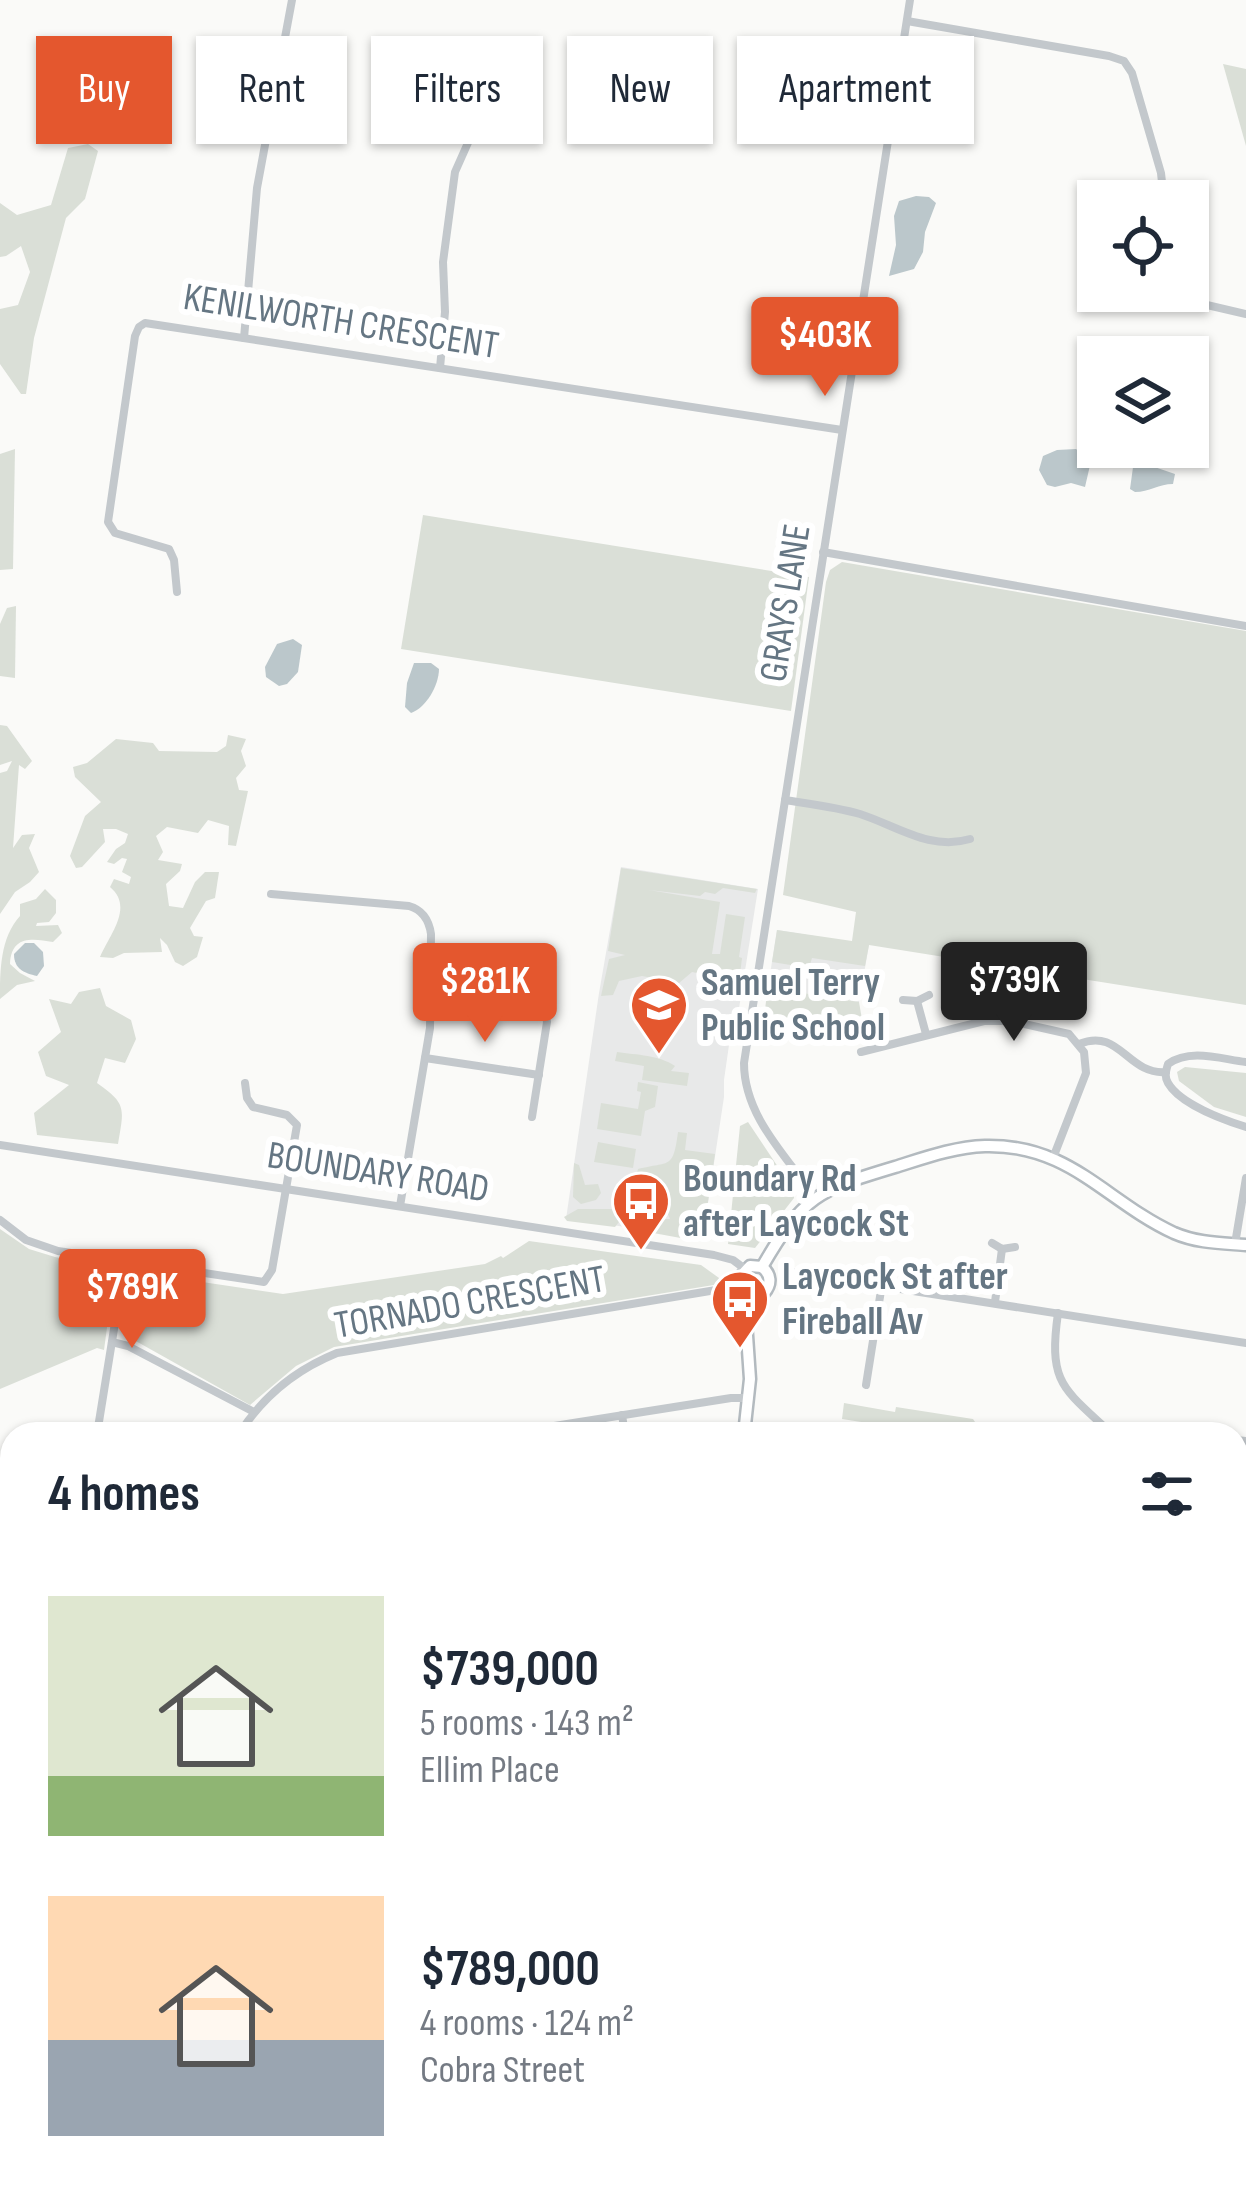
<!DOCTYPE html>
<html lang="en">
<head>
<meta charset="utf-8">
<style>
  :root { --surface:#fff; --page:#f6f6f7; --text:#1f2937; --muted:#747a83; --accent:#e4572e }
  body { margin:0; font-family:"Sofia Sans Condensed",sans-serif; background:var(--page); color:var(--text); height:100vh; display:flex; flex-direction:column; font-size:45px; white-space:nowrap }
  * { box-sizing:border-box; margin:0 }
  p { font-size:39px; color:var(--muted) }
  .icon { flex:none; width:66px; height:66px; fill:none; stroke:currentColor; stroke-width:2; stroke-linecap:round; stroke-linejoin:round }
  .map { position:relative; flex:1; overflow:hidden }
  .drawer { position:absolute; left:0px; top:1422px; width:1248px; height:768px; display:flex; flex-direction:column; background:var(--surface); border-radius:36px 36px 0 0; box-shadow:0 3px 9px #0004 }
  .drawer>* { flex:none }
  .top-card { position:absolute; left:36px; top:36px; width:1176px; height:108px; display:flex; gap:24px }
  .buttons { position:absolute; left:1077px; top:180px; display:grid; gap:24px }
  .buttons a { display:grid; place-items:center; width:132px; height:132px; border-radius:0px; background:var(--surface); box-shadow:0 3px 9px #0004; font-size:60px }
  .price { position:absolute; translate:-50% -102px; padding:0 27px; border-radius:12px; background:var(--accent); color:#fff; font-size:39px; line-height:78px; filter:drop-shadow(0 3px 6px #0008) }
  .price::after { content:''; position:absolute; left:50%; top:72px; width:36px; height:27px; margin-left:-18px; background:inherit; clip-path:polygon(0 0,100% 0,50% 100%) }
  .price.selected { background:#222; color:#fff }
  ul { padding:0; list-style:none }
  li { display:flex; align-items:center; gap:36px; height:300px; padding:0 48px }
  li span { display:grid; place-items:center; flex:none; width:336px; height:240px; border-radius:0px; color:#555 }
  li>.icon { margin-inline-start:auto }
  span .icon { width:144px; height:144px; fill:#fffc; stroke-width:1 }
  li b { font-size:51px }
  h2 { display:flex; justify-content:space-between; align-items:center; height:144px; padding:0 48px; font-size:51px }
  .pill { padding:0 42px; border-radius:0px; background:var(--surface); box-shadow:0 3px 9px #0004; font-size:42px; line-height:108px }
  .pill.selected { background:var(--accent); color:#fff }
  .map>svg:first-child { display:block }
  .built { fill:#e8e9e9 }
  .green { fill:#dadfd7 }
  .water { fill:#bbc7cb }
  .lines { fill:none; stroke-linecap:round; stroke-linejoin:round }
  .secondary-casing { stroke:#b3babf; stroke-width:15 }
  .street { stroke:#c3c8cc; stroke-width:8 }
  .secondary { stroke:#fff; stroke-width:10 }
  .labels { text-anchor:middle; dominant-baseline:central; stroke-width:12; stroke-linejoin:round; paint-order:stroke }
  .street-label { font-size:39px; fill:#657683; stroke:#fff }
  .poi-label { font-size:39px; font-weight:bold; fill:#657683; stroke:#fff; text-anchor:start }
</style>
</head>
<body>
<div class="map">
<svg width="1246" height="2190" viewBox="0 0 1246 2190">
  <rect width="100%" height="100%" fill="#fafaf8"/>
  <g class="built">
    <path d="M621,867L758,889L737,1021L731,1031L724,1080V1097L704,1229L694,1236L566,1219L599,993Z"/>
    <path d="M777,930L869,945L859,1002L768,987Z"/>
    <path d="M616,2178H850L883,2190H609Z"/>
  </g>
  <g class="green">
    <path d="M1223,64L1246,69V146Z"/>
    <path d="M88,144L98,151L85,199L66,218L34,338L26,394H21L0,364V309L18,305L30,272L21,246L6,256L0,257V203L17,215L51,205L68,148Z"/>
    <path d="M15,449L13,569L0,570V454Z"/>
    <path d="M423,515L809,577L791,711L401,649Z"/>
    <path d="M842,562L1246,631V1005L869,945L865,966L812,958L809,968L772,962L777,930L852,941L856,912L783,895L826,582L830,570Z"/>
    <path d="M16,606L15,678L0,676V624L7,608Z"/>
    <path d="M0,725L7,726L32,761L25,769L19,765L13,848L22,835L35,834L29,848L39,872L30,882L15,892L0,914V773L7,771L12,761L0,765Z"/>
    <path d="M228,735L246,739L241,751L246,766L236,778L239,790L248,791L236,846L228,845L229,826L208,820L198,833L167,827L156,836L163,852L158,860L182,864L180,871L166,884L169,906L183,908L195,882L205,872H219L215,898L206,901L190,928L194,936L203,937L197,957L183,966L175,962L167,945L160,938L162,952L124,953L113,958L100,957C110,934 134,907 110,887L114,879L129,884L131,877L122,872L127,859L122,858L114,864L107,862L116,849L125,843L128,834L116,829H103L105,842L82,867L76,868L70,856L85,816L101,802L75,777L73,767L87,763L116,739L153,743L159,751L217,752L226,746Z"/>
    <path d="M621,868L757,889L755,893L723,888L715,894L705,892L700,896L649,890L720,902L712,954H720L726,914L745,917L739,957L742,958L737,999L720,994L721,978L692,972L679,983L642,976L619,981L613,995L601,996L609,959L625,955L608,951Z"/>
    <path d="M45,889L56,900V913L49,922L37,923L36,926L58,925L62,933L53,942C31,938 11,936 10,964L20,973L35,981L17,985L0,999C0,971 0,938 20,916V904L36,899Z"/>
    <path d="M508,952H511L535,993L531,1000L534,1008L498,1015Z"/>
    <path d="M768,987L859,1002L865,1037H848L763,1024Z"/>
    <path d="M100,988L106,1006L131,1020L136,1039L125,1063L105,1058L97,1083C127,1104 124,1108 118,1144L37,1135L34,1113L69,1085L46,1076L38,1052L61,1032L49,999L71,1004L79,992Z"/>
    <path d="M617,1052C637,1055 659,1055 675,1066L671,1071L689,1073L687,1086L642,1080L644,1066L615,1061Z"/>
    <path d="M1185,1067L1246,1073V1117L1214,1107L1179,1081L1177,1072Z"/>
    <path d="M638,1082L658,1086L655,1107L645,1111L641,1136L597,1129L601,1103L638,1109L641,1092L637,1091Z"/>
    <path d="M748,1122L794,1191V1198L755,1248L728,1244L740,1126Z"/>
    <path d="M678,1132L687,1133L685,1150L715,1154L704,1229L686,1239L637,1230V1219L648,1218L631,1211V1203L651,1196L652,1205L662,1211L653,1219H670L660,1195L635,1180L638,1169C670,1161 673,1170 678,1132Z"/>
    <path d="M598,1142L636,1149L633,1168L594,1162Z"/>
    <path d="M574,1163L579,1165L585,1185L598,1184L601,1193L596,1200L581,1204L573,1197Z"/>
    <path d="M578,1209H617L622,1218L615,1227L567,1221L564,1217Z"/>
    <path d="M0,1229L29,1249L55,1257L115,1268L104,1350L97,1348L0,1389Z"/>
    <path d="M529,1241L701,1265L726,1283L334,1347L296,1366L250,1405L125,1335L135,1272L283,1294L485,1264L501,1256L503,1258Z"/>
    <path d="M844,1403L895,1412L896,1407L973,1419L983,1434H938L842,1419Z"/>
    <path d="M1246,1826V2093L1236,2086V1838Z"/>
    <path d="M0,1897H12V2101L2,2142L0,2141Z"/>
    <path d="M1236,2118L1246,2124V2190H1063L1074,2178H1236Z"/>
    <path d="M654,2178H740L736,2190H650Z"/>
  </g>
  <g class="water">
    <path d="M916,196L929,197L936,203L925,232L923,252L914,269L889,276L896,245L894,216L899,201Z"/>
    <path d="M1076,449L1091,461L1085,487L1071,483L1055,487L1047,485L1039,470L1043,456L1057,450Z"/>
    <path d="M1134,460L1175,474L1173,484C1159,484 1149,492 1135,492L1130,489Z"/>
    <path d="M293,639L302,645L298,672L287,684L279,686L266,677L265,667L277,644Z"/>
    <path d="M414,663H431L439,669C439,685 426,708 411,713L405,707L407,683Z"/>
    <path d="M25,943H34L43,952L44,966L37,976C24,973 14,969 14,954Z"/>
  </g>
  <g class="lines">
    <defs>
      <g id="secondary">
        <path d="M762,1267C803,1196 818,1190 895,1167C924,1158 954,1147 985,1146C1070,1144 1105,1201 1174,1233C1197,1243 1221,1243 1246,1245"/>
        <path d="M750,1295L742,1290L740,1277L750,1266L762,1267"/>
        <path d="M750,1295L764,1293C772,1284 771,1274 762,1267"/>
        <path d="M744,1434L750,1379L746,1321L750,1295"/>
        <path d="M1236,1817L1246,1806"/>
        <path d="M1236,2100L1246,2107"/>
        <path d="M594,2190L601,2178"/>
      </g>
    </defs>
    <use href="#secondary" class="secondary-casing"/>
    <g class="street">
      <path d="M907,21L1109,56L1124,61L1132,73L1161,173L1164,201"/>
      <path d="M1164,291L1177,298L1246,314"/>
      <path d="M244,338L257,188L292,0"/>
      <path d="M440,368L445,312L443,262L455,172L483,109"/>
      <path d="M823,552L1246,626"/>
      <path d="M177,592L174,560L169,549L115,533L108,522L135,336L139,327L145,323L842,430"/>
      <path d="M785,800C810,804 836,807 860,814C897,826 930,851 970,839"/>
      <path d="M271,894L409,906C423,910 429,920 431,934L430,1028L400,1206"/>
      <path d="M903,1000L917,1001L929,995"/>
      <path d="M917,1001L926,1034"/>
      <path d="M1079,1044C1120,1027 1127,1075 1166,1072"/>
      <path d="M861,1052L984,1021H1011L1069,1034L1084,1052L1086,1073L1053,1158"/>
      <path d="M425,1058L539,1075"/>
      <path d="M1246,1062C1221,1059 1190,1048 1168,1064C1166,1071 1164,1076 1168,1083C1180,1104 1224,1120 1246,1127"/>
      <path d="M532,1117L547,1022L543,1000"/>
      <path d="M0,1145L714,1255L733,1260L745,1269"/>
      <path d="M815,1197C786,1156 744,1116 744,1063L910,0"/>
      <path d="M0,1220L26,1240L58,1251L264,1282L272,1270L297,1125L287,1115L253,1107L247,1098L245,1083"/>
      <path d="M992,1243L1002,1249L1015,1247"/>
      <path d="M1235,1244L1246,1178"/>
      <path d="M792,1272L1246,1343"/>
      <path d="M995,1302L1002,1249"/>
      <path d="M1058,1313C1048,1384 1063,1388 1112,1434"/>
      <path d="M112,1342L128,1346L254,1412"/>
      <path d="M866,1385L882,1284"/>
      <path d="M622,1415L625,1434"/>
      <path d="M97,1434L125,1261"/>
      <path d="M239,1434C263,1396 295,1370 337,1353L740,1286"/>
      <path d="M504,1434L731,1398H749"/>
      <path d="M1236,1440L1246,1441"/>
      <path d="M0,1515L12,1544"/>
      <path d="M1236,1563L1246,1574"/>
      <path d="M0,1887L12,1885"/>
      <path d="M379,2178V2190"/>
      <path d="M905,2178L941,2190"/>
      <path d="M379,2184L452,2182L465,2178"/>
      <path d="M7,2190L12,2155"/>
      <path d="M231,2190L232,2178"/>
      <path d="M1040,2190L1056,2178"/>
    </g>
    <use href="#secondary" class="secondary"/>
  </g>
  <defs>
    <symbol id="school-pin" viewBox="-11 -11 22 30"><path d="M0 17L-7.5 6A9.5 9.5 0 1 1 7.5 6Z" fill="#e4572e" stroke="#fff"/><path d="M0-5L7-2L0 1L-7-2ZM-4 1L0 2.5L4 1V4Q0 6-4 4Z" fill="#fff"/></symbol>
    <symbol id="bus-pin" viewBox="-11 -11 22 30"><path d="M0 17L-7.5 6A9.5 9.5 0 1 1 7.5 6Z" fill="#e4572e" stroke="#fff"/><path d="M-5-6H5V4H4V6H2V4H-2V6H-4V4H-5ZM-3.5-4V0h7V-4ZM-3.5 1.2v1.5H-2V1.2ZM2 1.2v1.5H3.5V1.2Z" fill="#fff"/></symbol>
  </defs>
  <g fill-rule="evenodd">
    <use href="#school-pin" x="626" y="972" width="66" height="90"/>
    <use href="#bus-pin" x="608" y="1168" width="66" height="90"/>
    <use href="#bus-pin" x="707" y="1266" width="66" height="90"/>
  </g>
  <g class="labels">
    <g class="street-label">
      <text transform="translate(341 322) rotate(9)">KENILWORTH CRESCENT</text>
      <text transform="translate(786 603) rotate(-81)">GRAYS LANE</text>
      <text transform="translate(378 1173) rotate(9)">BOUNDARY ROAD</text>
      <text transform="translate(470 1303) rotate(-10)">TORNADO CRESCENT</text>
    </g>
    <g class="poi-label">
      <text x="701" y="983">Samuel Terry<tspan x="701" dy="45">Public School</tspan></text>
      <text x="683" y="1179">Boundary Rd<tspan x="683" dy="45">after Laycock St</tspan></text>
      <text x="782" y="1277">Laycock St after<tspan x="782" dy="45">Fireball Av</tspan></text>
    </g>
  </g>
</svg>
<div class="buttons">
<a><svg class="icon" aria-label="locate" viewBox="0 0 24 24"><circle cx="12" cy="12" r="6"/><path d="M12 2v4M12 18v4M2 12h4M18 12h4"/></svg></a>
<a><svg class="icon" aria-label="layers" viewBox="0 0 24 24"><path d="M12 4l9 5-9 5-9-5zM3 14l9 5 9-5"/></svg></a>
</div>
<b class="price" style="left:825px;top:399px">$403K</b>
<b class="price selected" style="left:1014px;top:1044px">$739K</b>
<b class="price" style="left:485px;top:1045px">$281K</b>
<b class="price" style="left:132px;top:1351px">$789K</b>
<div class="top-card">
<a class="pill selected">Buy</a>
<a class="pill">Rent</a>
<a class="pill">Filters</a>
<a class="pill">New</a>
<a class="pill">Apartment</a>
</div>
<section class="drawer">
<h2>4 homes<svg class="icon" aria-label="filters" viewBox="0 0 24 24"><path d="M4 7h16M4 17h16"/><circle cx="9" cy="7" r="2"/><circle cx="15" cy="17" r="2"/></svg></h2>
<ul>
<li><span style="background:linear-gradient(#dfe7d0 75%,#8fb573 0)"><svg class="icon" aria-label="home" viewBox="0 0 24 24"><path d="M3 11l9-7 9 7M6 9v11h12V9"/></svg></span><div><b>$739,000</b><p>5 rooms · 143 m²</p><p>Ellim Place</p></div></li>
<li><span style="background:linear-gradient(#ffd9b3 60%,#9aa5b1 0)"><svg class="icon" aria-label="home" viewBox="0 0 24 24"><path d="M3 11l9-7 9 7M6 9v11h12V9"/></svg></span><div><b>$789,000</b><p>4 rooms · 124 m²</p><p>Cobra Street</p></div></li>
</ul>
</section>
</div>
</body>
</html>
